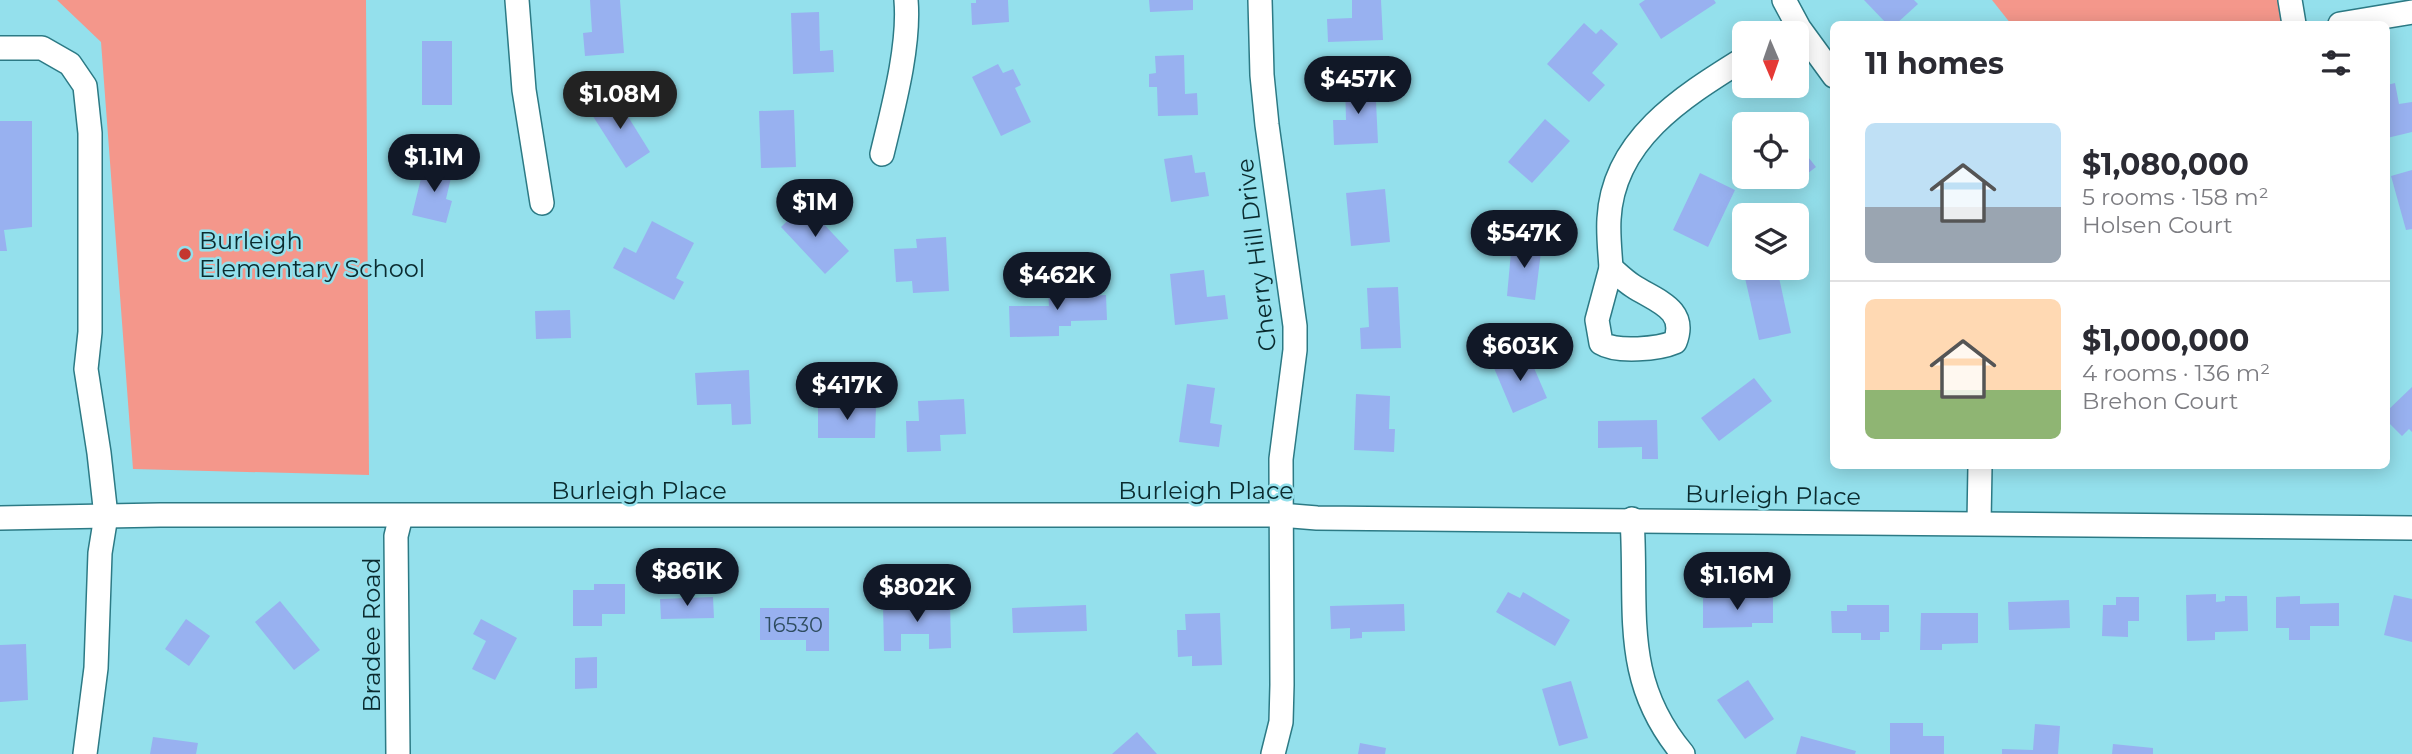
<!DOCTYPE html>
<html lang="en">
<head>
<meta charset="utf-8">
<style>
  :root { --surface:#fff; --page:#f2f2f3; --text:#2b2b33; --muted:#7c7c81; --line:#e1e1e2; --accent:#111827 }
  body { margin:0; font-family:Montserrat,sans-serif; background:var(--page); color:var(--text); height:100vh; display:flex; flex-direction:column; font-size:26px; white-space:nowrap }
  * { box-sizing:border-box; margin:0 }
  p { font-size:23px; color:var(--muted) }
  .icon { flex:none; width:38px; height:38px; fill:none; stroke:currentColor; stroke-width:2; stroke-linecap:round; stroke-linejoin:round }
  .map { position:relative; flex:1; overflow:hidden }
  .sheet { position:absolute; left:1830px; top:21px; width:560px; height:448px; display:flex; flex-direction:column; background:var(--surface); border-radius:10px; box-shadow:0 4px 18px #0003 }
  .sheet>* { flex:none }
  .needle { width:46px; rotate:178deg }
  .fabs { position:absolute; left:1732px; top:21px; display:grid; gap:14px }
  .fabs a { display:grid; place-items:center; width:77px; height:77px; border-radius:10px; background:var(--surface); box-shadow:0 4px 18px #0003; font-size:35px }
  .price { position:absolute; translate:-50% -60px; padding:0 16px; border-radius:24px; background:var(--accent); color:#fff; font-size:23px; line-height:46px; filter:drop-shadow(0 2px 4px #0008) }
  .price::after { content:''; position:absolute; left:50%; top:42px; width:21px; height:16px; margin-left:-10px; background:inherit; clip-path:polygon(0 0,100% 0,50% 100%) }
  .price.active { background:#222; color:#fff }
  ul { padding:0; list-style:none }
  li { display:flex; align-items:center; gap:21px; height:175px; padding:0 35px }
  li+li { border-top:2px solid var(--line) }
  li span { display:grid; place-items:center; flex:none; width:196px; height:140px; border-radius:10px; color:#555 }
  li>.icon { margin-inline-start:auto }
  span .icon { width:84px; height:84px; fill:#fffc; stroke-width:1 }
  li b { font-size:30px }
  h2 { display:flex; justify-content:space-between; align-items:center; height:84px; padding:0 35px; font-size:30px }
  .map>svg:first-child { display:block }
  .green { fill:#f4978b }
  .building { fill:#98b1f0 }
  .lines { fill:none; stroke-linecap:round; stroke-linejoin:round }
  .minor-casing { stroke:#2c7a85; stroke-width:26 }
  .minor { stroke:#fff; stroke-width:23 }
  .poi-dot { fill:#c4372f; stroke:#94e0ec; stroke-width:2.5 }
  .labels { text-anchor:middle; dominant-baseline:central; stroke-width:5; stroke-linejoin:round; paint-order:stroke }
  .number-label { font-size:21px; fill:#2e4c5f }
  .poi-label { font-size:24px; fill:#0a2b2f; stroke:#94e0ec; text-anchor:start }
  .street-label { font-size:24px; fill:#0a2b2f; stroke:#94e0ec }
</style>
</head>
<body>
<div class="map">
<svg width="2412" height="754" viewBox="0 0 2412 754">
  <rect width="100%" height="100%" fill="#94e0ec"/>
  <g class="green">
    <path d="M57,0H366L369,475L133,469L101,42Z"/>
    <path d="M1992,0H2282V24H2011Z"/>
  </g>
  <g class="building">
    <path d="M590,0H620L624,53L585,56L583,33L592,32Z"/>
    <path d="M976,0H1008L1009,22L972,25L971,3H976Z"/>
    <path d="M1149,0H1193V10L1150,12Z"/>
    <path d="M1352,0H1381L1383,40L1328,42L1327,19L1352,18Z"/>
    <path d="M1645,0H1714L1716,3L1661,39L1639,4Z"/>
    <path d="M1864,0H1914L1918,4L1896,24H1887Z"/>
    <path d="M819,12L820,51L833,50L834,72L793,74L791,13Z"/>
    <path d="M1584,23L1596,34L1601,29L1618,44L1592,73L1605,85L1589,102L1547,64Z"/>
    <rect x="422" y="41" width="30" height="64"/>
    <path d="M1184,55L1185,94L1197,93L1198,115L1158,116L1157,87H1149V74L1156,73L1155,56Z"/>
    <path d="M998,64L1003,73L1013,69L1021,85L1015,88L1031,122L1001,136L972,77Z"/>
    <path d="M1375,81L1378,143L1334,145L1333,120H1346L1345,82Z"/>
    <path d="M2395,83L2399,104L2412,102V132L2387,138V85Z"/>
    <path d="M614,94L650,152L626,168L589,110Z"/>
    <path d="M794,110L796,167L761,168L759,111Z"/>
    <path d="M1545,119L1570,141L1532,183L1508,162Z"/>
    <path d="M0,121H32V227L4,230L7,251H0Z"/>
    <path d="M1797,143L1816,167L1791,186L1784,177H1797Z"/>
    <path d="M1192,155L1195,173L1205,172L1209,196L1171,202L1164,159Z"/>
    <path d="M425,162L453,169L446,199L452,201L446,223L412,215Z"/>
    <path d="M2412,170V229L2406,230L2391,176Z"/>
    <path d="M1700,173L1735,190L1708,247L1673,230Z"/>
    <path d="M1385,189L1390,242L1351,246L1346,193Z"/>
    <path d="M805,204L849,251L825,274L781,227Z"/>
    <path d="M652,221L694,243L676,278L684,282L674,300L613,268L624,247L636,253Z"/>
    <path d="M946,237L949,291L913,293L912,281L896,282L894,249L917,248L916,239Z"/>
    <path d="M1512,241L1542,244L1535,300L1507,296Z"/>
    <path d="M1751,268H1777L1791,333L1759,340L1743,269Z"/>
    <path d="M1204,270L1207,297L1225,295L1228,319L1175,325L1170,274Z"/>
    <path d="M1083,280V296L1106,295L1107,320L1071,321V326H1059V336L1010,337L1009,306H1049L1048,291L1062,290V281Z"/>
    <path d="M1398,287L1401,348L1361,349L1360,328L1369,327L1367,288Z"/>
    <path d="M570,310L571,338L536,339L535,311Z"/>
    <path d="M1528,354L1547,398L1513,413L1494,368Z"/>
    <path d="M749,370L751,424L732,425L731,404L697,405L695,373Z"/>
    <path d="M1754,378L1772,401L1719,441L1701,418Z"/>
    <path d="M1187,384L1215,388L1210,423L1222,425L1219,447L1179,442Z"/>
    <path d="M2412,387V432L2409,429L2402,436L2387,421V411Z"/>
    <path d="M1356,394L1390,396L1389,429H1395L1394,452L1354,450Z"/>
    <path d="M964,399L966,434L940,435L941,451L907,452L906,421H919L918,401Z"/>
    <path d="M818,407H876L875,438H818Z"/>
    <path d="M1657,420L1658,459H1642V447L1598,448V421Z"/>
    <path d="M594,584H625V614H602V626H573V590H594Z"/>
    <path d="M1508,592L1520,598L1523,592L1570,620L1555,646L1496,612Z"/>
    <path d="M2216,594V602L2225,601V596H2247L2248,631L2215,632V640L2187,641L2186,595Z"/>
    <path d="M2394,595L2412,599V642L2384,635Z"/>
    <path d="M2300,596V604L2339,603V626H2310V640H2289V628H2276V597Z"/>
    <path d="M713,597L714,618L661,619L660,599Z"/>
    <path d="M1773,597V623H1752V627L1703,628V598Z"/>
    <path d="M2116,597H2139V621H2128V637L2102,636L2103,605H2116Z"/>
    <path d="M2069,600L2070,628L2009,630L2008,602Z"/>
    <path d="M280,601L320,650L294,670L255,622Z"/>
    <path d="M950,603L951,648L929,649V634H901V651H884L883,605Z"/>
    <path d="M1404,604L1405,631L1362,632V638L1350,639V628L1331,629L1330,606Z"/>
    <path d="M1086,605L1087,631L1013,633L1012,608Z"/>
    <path d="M1847,605H1889V632H1880V640H1861V633H1832L1831,611H1847Z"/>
    <path d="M760,608H829V651H806V640H760Z"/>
    <path d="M1220,613L1222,665L1192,666V656L1178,657L1177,630H1186L1185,614Z"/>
    <path d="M1921,613H1978V643L1942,644V650H1920Z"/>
    <path d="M186,619L210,636L189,666L165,649Z"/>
    <path d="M481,619L517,638L495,680L472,669L486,641L473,634Z"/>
    <path d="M26,644L28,700L0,702V645Z"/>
    <path d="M597,657V688L575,689V658Z"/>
    <path d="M1748,680L1774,719L1745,739L1717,700Z"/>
    <path d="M1571,681L1588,738L1559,746L1542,689Z"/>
    <path d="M1890,723H1923V736H1944V754H1890Z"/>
    <path d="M2035,724L2060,726L2058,754H2002V749L2033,750Z"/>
    <path d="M1137,732L1157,754H1112Z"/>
    <path d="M1801,736L1856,751L1855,754H1796Z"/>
    <path d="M153,737L198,743L196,754H150Z"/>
    <path d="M1360,743L1386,748L1385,754H1358Z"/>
    <path d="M2113,744L2153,748V754H2112Z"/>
  </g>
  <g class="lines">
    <defs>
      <g id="minor">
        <path d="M517,0L524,90L542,203"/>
        <path d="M1260,0L1262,75L1267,125L1295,326V350L1281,459L1282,685L1281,722L1273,754"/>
        <path d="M1784,0L1799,28L1834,76"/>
        <path d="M2290,0L2294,24"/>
        <path d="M2340,24L2412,12"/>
        <path d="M0,48H42L70,64L85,86L90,133V332L86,369L99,453L106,516L100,553L96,668L85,754"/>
        <path d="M882,154C893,108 910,46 906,0"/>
        <path d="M1611,268C1610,252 1608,235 1609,219C1613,139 1684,96 1745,58"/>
        <path d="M1611,268C1618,274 1625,281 1633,286C1656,301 1688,309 1675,342C1659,349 1617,353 1601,343L1597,320Z"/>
        <path d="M0,518L160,515H1280L1317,518L2412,528"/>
        <path d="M1632,519C1638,610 1620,679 1683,754"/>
        <path d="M1979,523L1980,466"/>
        <path d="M398,754L396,536L401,516"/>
      </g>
    </defs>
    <use href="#minor" class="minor-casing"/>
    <use href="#minor" class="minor"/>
  </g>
  <circle class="poi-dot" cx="185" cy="254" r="7"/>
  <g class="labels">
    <g class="number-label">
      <text x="794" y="624">16530</text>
    </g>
    <g class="poi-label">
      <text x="199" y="240">Burleigh<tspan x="199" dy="28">Elementary School</tspan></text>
    </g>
    <g class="street-label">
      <text transform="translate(1256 255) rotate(-97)">Cherry Hill Drive</text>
      <text x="639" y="490">Burleigh Place</text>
      <text x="1206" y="490">Burleigh Place</text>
      <text transform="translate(1773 495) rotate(1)">Burleigh Place</text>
      <text transform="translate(371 635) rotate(-90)">Bradee Road</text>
    </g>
  </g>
</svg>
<div class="fabs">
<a><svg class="needle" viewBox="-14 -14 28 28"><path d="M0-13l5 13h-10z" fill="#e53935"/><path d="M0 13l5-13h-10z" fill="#7c7c81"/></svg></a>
<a><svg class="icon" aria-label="locate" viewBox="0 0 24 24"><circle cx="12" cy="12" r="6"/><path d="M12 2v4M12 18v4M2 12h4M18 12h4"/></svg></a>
<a><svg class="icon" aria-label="layers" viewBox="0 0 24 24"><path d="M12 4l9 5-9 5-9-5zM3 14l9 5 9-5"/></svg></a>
</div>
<b class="price" style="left:1358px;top:116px">$457K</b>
<b class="price active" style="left:620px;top:131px">$1.08M</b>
<b class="price" style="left:434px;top:194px">$1.1M</b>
<b class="price" style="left:815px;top:239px">$1M</b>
<b class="price" style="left:1524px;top:270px">$547K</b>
<b class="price" style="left:1057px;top:312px">$462K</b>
<b class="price" style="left:1520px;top:383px">$603K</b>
<b class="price" style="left:847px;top:422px">$417K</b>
<b class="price" style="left:687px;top:608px">$861K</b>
<b class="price" style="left:1737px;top:612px">$1.16M</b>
<b class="price" style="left:917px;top:624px">$802K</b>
<section class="sheet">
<h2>11 homes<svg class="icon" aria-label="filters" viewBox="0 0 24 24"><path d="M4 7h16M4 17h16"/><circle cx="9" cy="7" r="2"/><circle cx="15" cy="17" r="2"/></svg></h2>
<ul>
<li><span style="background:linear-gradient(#bfe0f5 60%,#9aa5b1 0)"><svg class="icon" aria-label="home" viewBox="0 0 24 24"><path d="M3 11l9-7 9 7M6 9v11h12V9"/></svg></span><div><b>$1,080,000</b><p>5 rooms · 158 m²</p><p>Holsen Court</p></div></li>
<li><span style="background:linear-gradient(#ffd9b3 65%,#8fb573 0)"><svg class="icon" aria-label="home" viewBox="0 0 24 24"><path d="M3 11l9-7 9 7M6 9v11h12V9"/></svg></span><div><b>$1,000,000</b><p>4 rooms · 136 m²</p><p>Brehon Court</p></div></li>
</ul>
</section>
</div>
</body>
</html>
